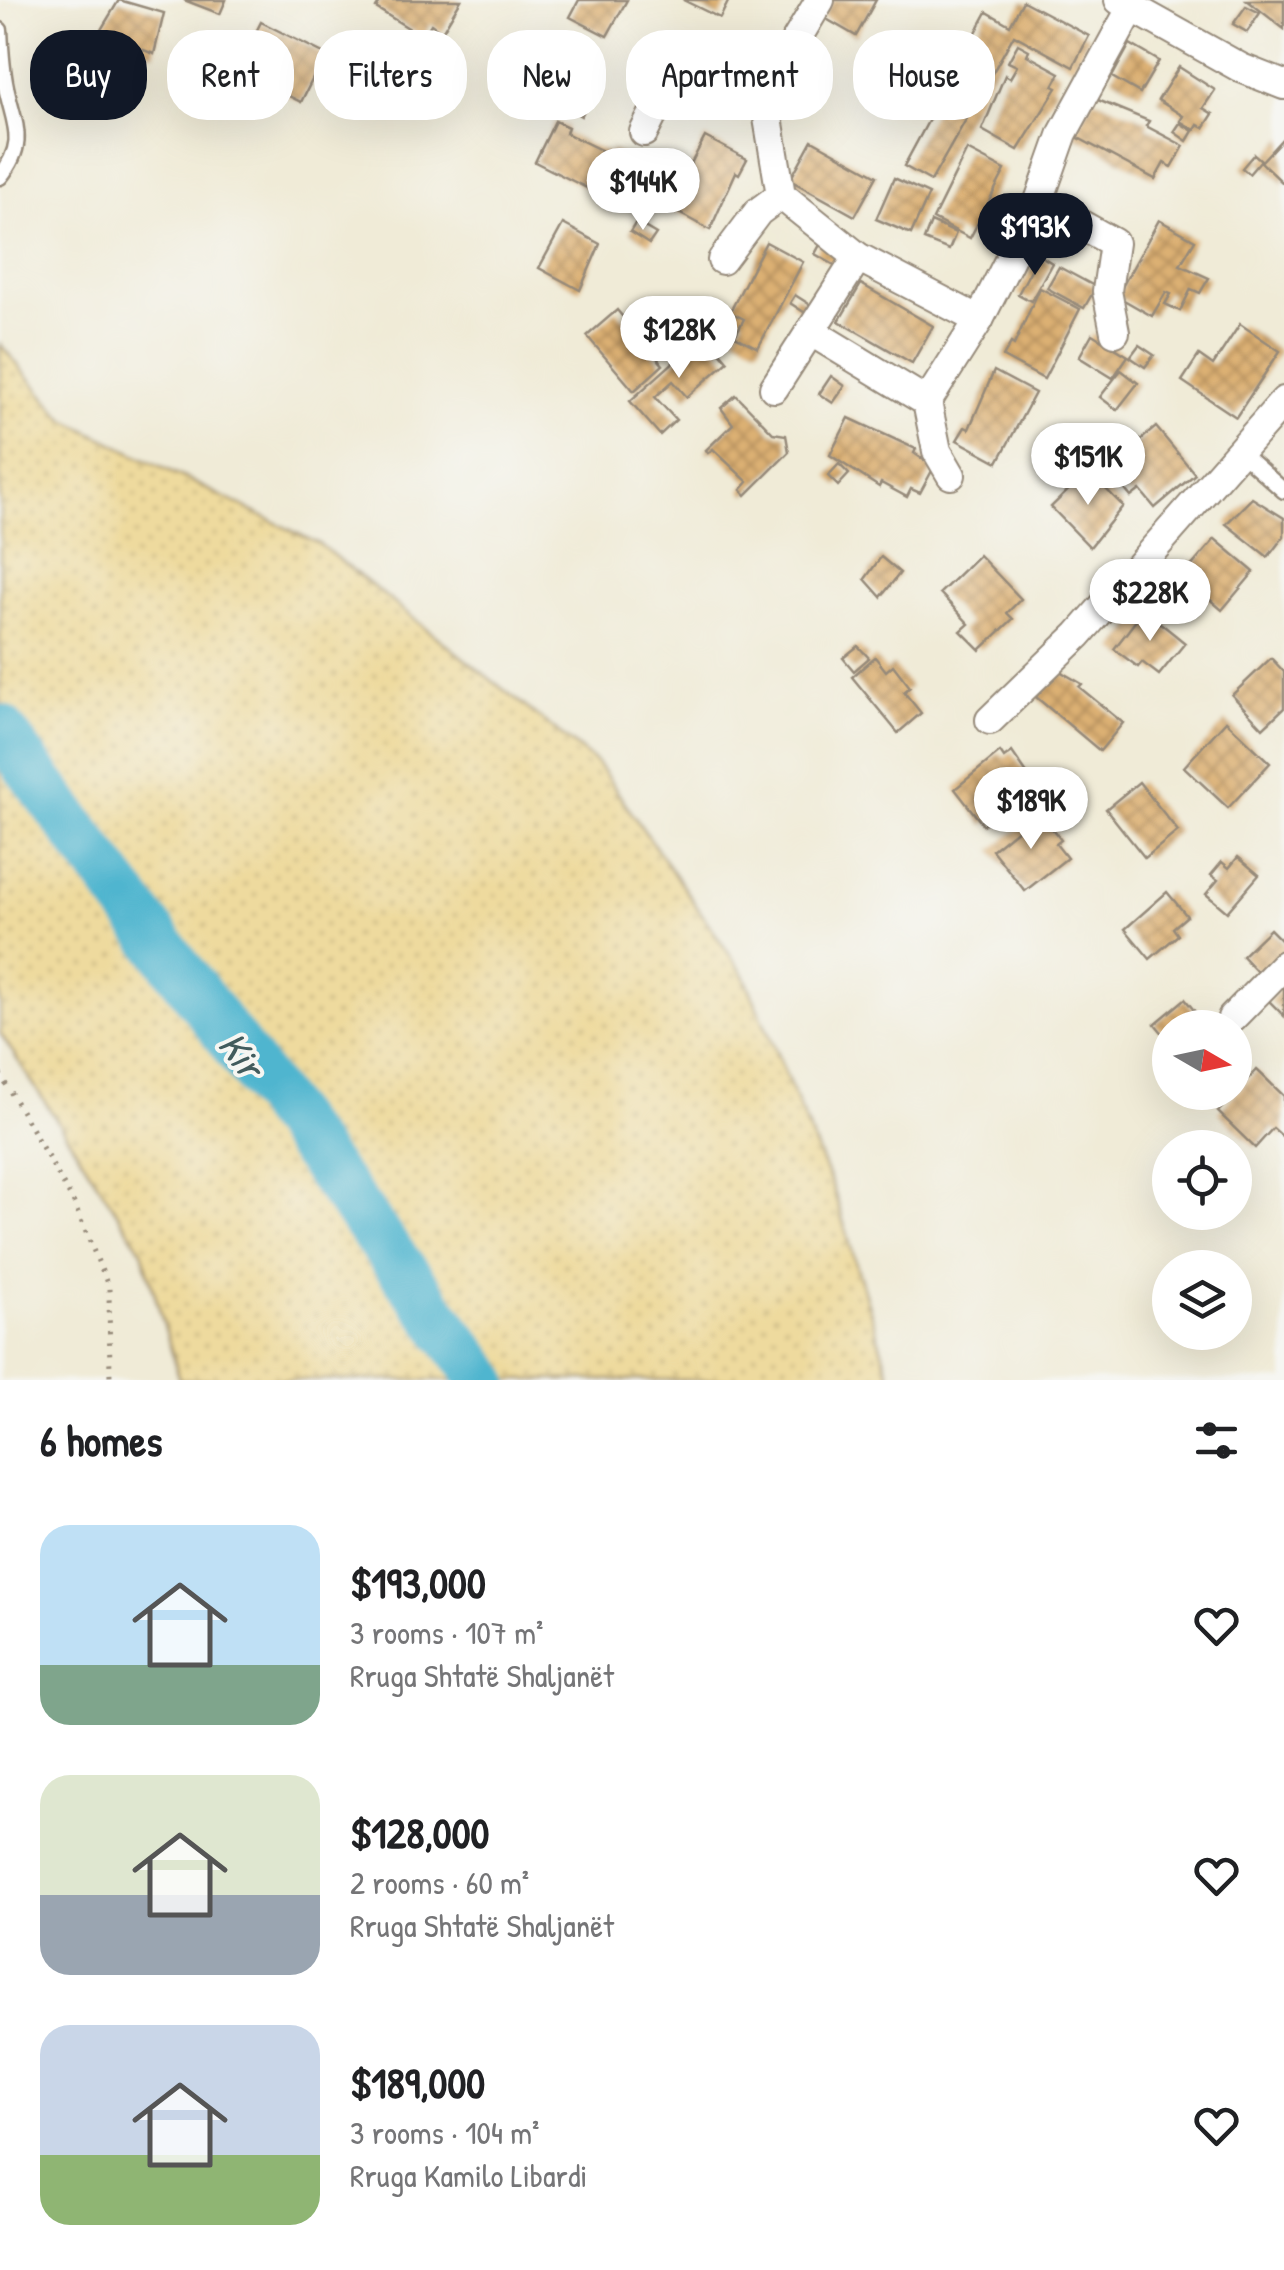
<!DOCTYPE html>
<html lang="en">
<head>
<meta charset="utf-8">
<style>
  :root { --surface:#fff; --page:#f6f6f6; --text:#202124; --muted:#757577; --accent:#111827 }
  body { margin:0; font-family:"Patrick Hand",sans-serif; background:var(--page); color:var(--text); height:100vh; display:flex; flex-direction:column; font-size:38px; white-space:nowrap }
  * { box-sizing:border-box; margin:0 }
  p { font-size:32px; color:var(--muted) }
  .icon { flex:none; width:55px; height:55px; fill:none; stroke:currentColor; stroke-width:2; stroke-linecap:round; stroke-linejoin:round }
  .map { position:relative; height:1380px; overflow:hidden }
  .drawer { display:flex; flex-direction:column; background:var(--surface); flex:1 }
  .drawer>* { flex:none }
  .hud { position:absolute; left:30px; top:30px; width:1225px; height:90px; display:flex; gap:20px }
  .needle { width:65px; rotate:99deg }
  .controls { position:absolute; left:1152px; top:1010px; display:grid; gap:20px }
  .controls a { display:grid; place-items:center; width:100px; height:100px; border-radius:50%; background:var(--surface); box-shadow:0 10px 40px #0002; font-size:50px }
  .price { position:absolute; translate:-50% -85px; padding:0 22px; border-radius:35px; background:#fff; color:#222; font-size:32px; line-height:65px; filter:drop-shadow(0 2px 5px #0008) }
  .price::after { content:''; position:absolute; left:50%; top:60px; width:30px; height:22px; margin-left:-15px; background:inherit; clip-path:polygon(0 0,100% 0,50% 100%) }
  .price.current { background:var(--accent); color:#fff }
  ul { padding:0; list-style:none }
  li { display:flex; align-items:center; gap:30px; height:250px; padding:0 40px }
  li span { display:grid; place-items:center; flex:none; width:280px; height:200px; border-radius:30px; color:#555 }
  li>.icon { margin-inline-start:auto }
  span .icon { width:120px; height:120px; fill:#fffc; stroke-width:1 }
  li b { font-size:42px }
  h2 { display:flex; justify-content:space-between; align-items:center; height:120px; padding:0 40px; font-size:42px }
  .tag { padding:0 35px; border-radius:40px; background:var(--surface); box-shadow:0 10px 40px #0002; font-size:35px; line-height:90px }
  .tag.current { background:var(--accent); color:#fff }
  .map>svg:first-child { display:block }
  .sand { fill:url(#sand-dots); stroke:#94825e; stroke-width:2.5 }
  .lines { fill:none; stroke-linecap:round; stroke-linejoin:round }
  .river { stroke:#50b5cf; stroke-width:50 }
  .building { fill:url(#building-cross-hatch) }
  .service-casing { stroke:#968a7a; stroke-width:19 }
  .minor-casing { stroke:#968a7a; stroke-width:32 }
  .path { stroke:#968a7a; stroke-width:5; stroke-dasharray:2.5 8; stroke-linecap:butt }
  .service { stroke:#fff; stroke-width:14 }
  .minor { stroke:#fff; stroke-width:28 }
  .labels { text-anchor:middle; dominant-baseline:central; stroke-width:8; stroke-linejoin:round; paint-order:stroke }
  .water-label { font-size:40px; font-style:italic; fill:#425b5c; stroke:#f6f6f2 }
</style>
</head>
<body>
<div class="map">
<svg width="1284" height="1380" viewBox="0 0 1284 1380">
  <defs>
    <pattern id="sand-dots" width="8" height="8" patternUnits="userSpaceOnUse" patternTransform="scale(2.5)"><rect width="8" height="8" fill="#eeda9e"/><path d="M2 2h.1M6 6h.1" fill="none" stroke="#cdbb88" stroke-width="1.8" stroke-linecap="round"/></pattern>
    <pattern id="building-cross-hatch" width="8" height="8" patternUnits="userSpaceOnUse" patternTransform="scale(2.5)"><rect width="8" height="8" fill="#dcb073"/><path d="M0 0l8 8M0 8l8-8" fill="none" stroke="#b48f5e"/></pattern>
  </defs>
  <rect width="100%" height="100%" fill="#f6f6f2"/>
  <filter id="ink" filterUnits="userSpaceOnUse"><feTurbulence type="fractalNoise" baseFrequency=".01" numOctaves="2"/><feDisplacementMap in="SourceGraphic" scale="20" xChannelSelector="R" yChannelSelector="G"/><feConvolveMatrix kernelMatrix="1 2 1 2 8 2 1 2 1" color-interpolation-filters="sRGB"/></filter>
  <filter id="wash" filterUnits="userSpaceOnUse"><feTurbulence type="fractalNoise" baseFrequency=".0048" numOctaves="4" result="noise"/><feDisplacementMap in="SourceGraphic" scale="40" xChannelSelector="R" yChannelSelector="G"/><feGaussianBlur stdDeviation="2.25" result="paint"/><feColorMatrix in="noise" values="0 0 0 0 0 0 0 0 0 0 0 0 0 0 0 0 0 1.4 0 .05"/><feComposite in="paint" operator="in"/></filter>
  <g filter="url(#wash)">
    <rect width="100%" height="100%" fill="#f0ebd7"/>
    <path class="sand" d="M0,344L64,419L319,544L598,764L744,975L833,1188L891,1380H180L142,1251L0,1033Z"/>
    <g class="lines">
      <path class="river" d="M0,729L484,1380"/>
    </g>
    <g id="blocks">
      <g class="building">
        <path d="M119,0L164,13L154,54L99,33Z"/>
        <path d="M184,0H226L220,14Z"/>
        <path d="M381,0H461L442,32L431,24L423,37L376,8Z"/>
        <path d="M579,0H627L607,36L570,17Z"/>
        <path d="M683,0H729L720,18Z"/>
        <path d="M833,0H876L856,36L823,17Z"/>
        <path d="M1247,0H1284V29Z"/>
        <path d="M1023,1L1089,36L1073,67L1014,35L931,181L904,166L987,12L1010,25Z"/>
        <path d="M1246,6L1260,13L1247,32L1233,24Z"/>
        <path d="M261,22L325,54L301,102L237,70Z"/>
        <path d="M889,44L917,57L896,105L868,92Z"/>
        <path d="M1018,44L1029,50L1027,55L1060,73L1053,86L1057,88L1018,150L982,130L1005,75L1010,78L1017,66L1008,62Z"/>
        <path d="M1130,44L1159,61L1140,93L1112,77Z"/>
        <path d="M795,66L807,72L803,79L813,84L799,111L777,99Z"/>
        <path d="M1179,67L1215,90L1203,108L1213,114L1204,128L1198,125L1195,130L1180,121L1183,116L1158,100Z"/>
        <path d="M573,94L589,103L581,116L566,107Z"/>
        <path d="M1093,98L1149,121L1146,126L1184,146L1172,167L1164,163L1155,179L1073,135Z"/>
        <path d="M555,121L568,127L566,133L609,154L612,150L624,156L603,196L535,162Z"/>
        <path d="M1180,123L1193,131L1187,141L1174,132Z"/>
        <path d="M705,137L747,159L739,174L736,172L710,230L668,207Z"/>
        <path d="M1284,137V184L1261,162Z"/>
        <path d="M812,140L877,176L855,216L790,180Z"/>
        <path d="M967,150L1005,170L970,238L933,219Z"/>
        <path d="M1254,154L1261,160L1249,174L1242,168Z"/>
        <path d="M894,178L929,194L911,234L876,219Z"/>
        <path d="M1159,220L1195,240L1180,265L1209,278L1200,293L1191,289L1180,311L1165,304L1171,294L1166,292L1152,316L1117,296Z"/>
        <path d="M636,222L656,234L649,244L630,232Z"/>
        <path d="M931,222L956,233L949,250L924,240Z"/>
        <path d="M563,224L600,244L580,290L539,268Z"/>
        <path d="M766,242L803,262L758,348L735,336L744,319L730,312Z"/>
        <path d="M821,243L844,255L838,267L815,254Z"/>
        <path d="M1039,255L1052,263L1031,301L1018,294Z"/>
        <path d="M1059,267L1096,287L1084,308L1047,288Z"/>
        <path d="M861,284L933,326L912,363L839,321Z"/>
        <path d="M1040,288L1080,309L1044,379L1003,357L1011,343L1014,345Z"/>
        <path d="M795,295L812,306L807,314L790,303Z"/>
        <path d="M617,310L663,365L634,391L587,336Z"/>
        <path d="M1240,324L1280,351L1236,417L1182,381L1199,355L1213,365Z"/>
        <path d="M705,334L728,361L687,397L673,381L655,397L676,420L660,435L630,401Z"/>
        <path d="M1092,334L1128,356L1113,378L1079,357Z"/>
        <path d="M1139,345L1154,355L1145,367L1130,357Z"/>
        <path d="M1121,370L1138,383L1117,410L1100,397Z"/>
        <path d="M994,371L1035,393L998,462L957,440L965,427L969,429Z"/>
        <path d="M831,376L845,386L833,403L819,394Z"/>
        <path d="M736,395L773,433L786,435L789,452L746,495L741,490L748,482L713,449L708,453L706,450L733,424L721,408Z"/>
        <path d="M849,418L916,449L914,453L934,467L920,493L911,489L907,497L881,483L879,487L830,455Z"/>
        <path d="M1156,427L1195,474L1155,508L1140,490L1131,497L1107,468Z"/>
        <path d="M839,464L849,474L838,486L828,476Z"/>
        <path d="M1088,471L1123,506L1090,547L1051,507Z"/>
        <path d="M1252,498L1284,518V536L1268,557L1226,524Z"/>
        <path d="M1215,539L1254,572L1222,610L1183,576Z"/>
        <path d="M979,555L1021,599L1007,613L1013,619L980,650L961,631L969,624L940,593Z"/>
        <path d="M881,557L900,573L881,597L865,579Z"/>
        <path d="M1144,610L1185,643L1159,675L1142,662L1138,667L1114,649Z"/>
        <path d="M858,646L869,658L854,671L843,658Z"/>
        <path d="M875,657L886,671L893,665L910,687L904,692L921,713L898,733L852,677Z"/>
        <path d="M1271,658L1284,672V708L1263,728L1232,695Z"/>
        <path d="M1058,670L1082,684L1079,687L1123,723L1100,751L1036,697Z"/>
        <path d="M1226,721L1270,763L1228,808L1184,767Z"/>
        <path d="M1000,752L1004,758L1012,752L1034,784L983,825L955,789Z"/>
        <path d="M1139,782L1178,831L1145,858L1106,809Z"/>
        <path d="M1039,812L1061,840L1056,844L1067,858L1025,891L992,850Z"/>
        <path d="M1238,857L1259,875L1227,912L1206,894L1218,880L1211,875L1222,862L1229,868Z"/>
        <path d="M1167,892L1187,916L1173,928L1178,935L1150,959L1125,929Z"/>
        <path d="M1270,929L1284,943V954L1261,976L1242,956Z"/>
        <path d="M1284,985V1016L1269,1001Z"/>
        <path d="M1185,999L1208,1028H1170V1042L1155,1024Z"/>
        <path d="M1257,1070L1284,1096V1138L1273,1128L1255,1148L1218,1112Z"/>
      </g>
    </g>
  </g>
  <g filter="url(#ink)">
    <use href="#blocks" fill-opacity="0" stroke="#968a7a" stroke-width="2.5"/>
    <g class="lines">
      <defs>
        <g id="service">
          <path d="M0,30C1,49 2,69 6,87C14,126 28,141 0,177"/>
          <path d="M1239,451L1284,491"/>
        </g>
        <g id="minor">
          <path d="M820,0L764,94L781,195L858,257L979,320L1039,201L1063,133L1132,7"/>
          <path d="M1119,0L1241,68L1284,85"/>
          <path d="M644,132L682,57L764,94"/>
          <path d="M1039,201L1114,243L1107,291L1115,332"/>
          <path d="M722,260L758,212L781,195"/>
          <path d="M810,331L927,402L979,320"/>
          <path d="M774,388L858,257"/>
          <path d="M927,402L937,451L951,475"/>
          <path d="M990,720L1078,635L1284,401"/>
          <path d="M1232,1018L1284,965"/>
        </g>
      </defs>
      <use href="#service" class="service-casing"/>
      <use href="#minor" class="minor-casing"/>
      <path class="path" d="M0,1074L73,1201L109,1288L110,1380"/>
      <use href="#service" class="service"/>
      <use href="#minor" class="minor"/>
    </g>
  </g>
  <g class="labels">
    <g class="water-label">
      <text transform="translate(242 1054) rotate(53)">Kir</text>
    </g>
  </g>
</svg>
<div class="controls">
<a><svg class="needle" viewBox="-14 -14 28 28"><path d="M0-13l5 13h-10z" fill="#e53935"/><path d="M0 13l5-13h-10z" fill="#757577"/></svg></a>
<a><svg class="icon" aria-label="locate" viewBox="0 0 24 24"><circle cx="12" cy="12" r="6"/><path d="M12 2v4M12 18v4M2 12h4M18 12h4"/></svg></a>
<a><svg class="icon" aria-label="layers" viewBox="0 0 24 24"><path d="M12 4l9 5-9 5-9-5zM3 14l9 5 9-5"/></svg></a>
</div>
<b class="price" style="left:643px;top:233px">$144K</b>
<b class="price current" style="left:1035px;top:278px">$193K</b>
<b class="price" style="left:679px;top:381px">$128K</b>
<b class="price" style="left:1088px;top:508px">$151K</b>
<b class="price" style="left:1150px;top:644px">$228K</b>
<b class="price" style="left:1031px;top:852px">$189K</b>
<div class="hud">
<a class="tag current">Buy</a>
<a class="tag">Rent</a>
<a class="tag">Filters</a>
<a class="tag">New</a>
<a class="tag">Apartment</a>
<a class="tag">House</a>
</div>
</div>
<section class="drawer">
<h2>6 homes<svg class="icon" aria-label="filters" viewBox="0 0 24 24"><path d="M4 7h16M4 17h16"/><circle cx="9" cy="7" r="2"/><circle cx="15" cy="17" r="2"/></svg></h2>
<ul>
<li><span style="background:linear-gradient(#bfe0f5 70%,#7fa58c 0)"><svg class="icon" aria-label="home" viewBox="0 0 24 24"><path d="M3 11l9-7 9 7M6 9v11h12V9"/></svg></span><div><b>$193,000</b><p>3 rooms · 107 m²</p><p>Rruga Shtatë Shaljanët</p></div><svg class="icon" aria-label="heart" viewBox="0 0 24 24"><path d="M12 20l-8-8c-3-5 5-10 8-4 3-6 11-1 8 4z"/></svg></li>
<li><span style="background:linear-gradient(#dfe7d0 60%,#9aa5b1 0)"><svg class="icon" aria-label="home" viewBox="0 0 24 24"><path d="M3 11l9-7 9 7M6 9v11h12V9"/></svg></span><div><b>$128,000</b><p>2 rooms · 60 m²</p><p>Rruga Shtatë Shaljanët</p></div><svg class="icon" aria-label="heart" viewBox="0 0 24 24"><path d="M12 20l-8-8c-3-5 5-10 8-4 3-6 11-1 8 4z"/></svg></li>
<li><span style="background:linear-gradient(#c9d6e8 65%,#8fb573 0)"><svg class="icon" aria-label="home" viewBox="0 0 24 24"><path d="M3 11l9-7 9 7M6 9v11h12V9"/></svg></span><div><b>$189,000</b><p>3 rooms · 104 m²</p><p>Rruga Kamilo Libardi</p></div><svg class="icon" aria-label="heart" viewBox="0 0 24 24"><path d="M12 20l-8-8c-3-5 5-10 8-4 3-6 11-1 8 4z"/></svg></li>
</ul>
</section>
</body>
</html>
